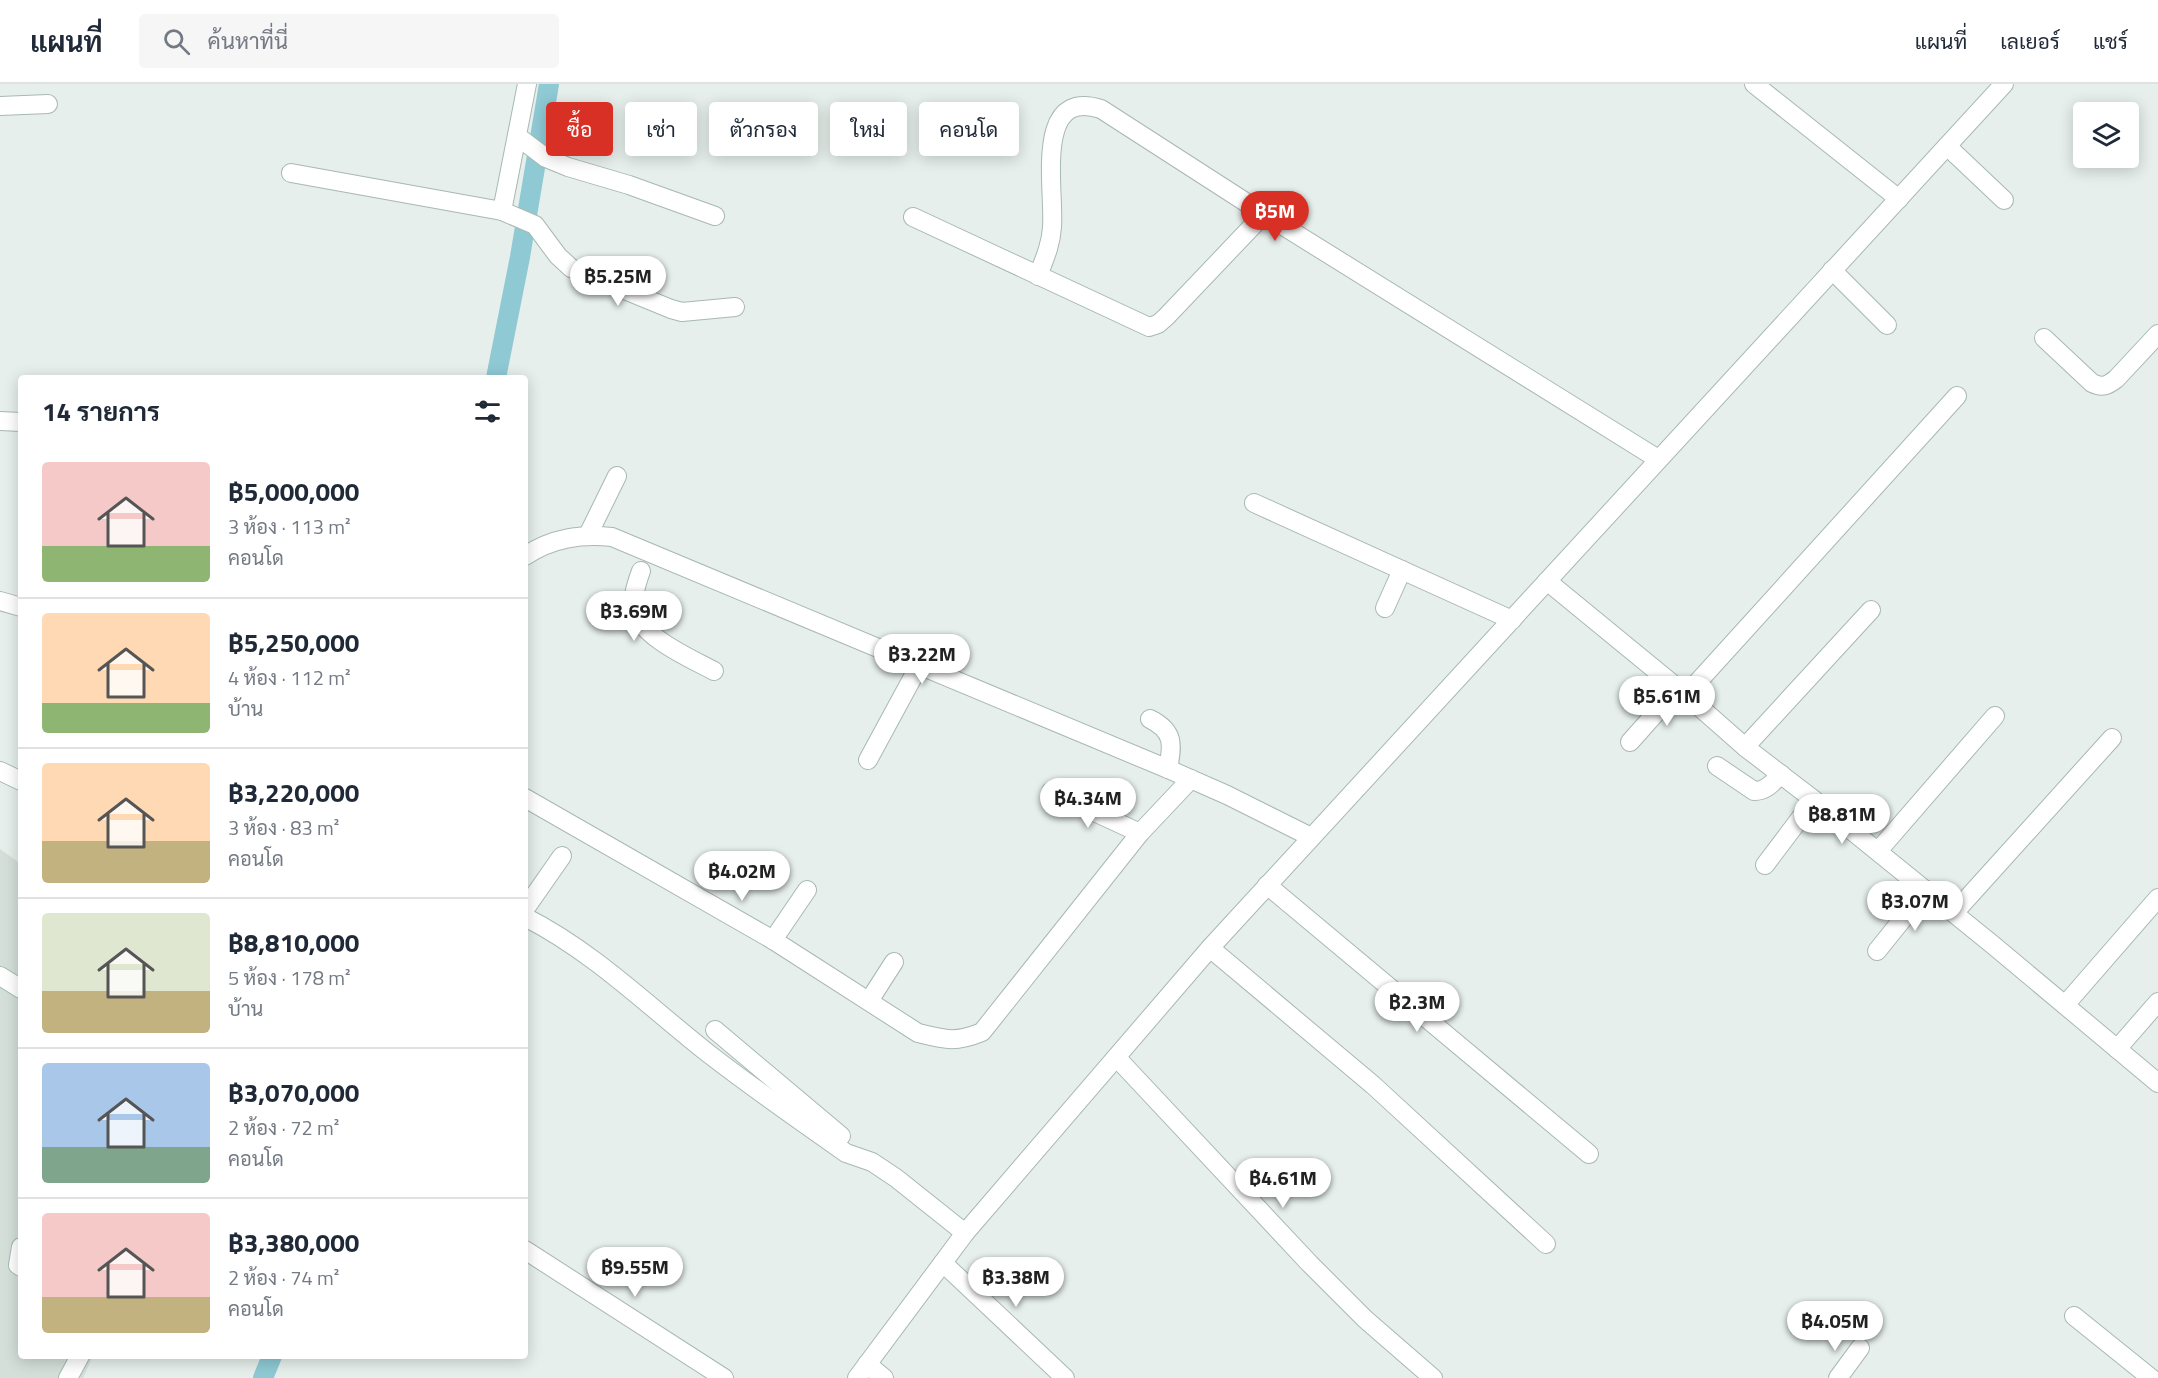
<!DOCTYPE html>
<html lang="th">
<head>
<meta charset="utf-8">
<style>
  :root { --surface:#fff; --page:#f6f6f7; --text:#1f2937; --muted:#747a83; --line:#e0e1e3; --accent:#d93025 }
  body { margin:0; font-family:"Titillium Web",Sarabun,sans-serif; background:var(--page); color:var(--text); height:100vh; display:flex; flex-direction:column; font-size:22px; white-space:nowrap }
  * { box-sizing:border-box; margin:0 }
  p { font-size:20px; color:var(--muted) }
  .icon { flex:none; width:33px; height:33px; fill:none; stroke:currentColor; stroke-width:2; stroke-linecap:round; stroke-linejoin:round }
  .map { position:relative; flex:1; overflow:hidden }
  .side { position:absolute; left:18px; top:291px; width:510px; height:984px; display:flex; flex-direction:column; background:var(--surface); border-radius:6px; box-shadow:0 3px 15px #0003 }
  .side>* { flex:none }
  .banner { position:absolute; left:546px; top:18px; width:570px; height:54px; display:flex; gap:12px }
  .controls { position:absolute; left:2073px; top:18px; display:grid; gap:12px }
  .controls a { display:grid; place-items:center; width:66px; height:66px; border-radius:6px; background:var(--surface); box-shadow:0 3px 15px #0003; font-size:30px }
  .price { position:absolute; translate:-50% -51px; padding:0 14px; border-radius:21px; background:#fff; color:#222; font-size:20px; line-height:39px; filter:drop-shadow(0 2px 3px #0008) }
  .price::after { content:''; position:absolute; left:50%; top:36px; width:18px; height:14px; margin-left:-9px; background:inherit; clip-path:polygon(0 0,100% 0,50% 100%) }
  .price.current { background:var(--accent); color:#fff }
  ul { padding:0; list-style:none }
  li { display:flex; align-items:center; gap:18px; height:150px; padding:0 24px }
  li+li { border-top:2px solid var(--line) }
  li span { display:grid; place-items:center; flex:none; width:168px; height:120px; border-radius:6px; color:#555 }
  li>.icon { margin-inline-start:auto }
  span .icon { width:72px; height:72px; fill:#fffc; stroke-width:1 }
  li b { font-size:26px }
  h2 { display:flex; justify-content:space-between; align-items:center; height:72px; padding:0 24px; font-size:26px }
  .tag { padding:0 21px; border-radius:6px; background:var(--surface); box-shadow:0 3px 15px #0003; font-size:21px; line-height:54px }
  .tag.current { background:var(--accent); color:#fff }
  header { display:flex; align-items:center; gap:36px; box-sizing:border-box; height:84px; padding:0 30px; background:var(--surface); border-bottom:2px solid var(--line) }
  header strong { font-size:28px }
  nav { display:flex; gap:33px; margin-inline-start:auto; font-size:21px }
  .search { width:420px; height:54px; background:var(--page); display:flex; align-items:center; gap:15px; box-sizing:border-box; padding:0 21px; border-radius:6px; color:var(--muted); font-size:22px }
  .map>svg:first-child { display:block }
  .built { fill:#d4dfda }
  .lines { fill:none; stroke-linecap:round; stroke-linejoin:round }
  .canal { stroke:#8ec9d4; stroke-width:20 }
  .minor-casing { stroke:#a8b8b2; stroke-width:20 }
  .minor { stroke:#fff; stroke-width:18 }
</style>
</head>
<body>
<header>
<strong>แผนที่</strong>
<div class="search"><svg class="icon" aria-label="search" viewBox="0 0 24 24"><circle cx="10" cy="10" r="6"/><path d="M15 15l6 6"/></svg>ค้นหาที่นี่</div>
<nav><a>แผนที่</a><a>เลเยอร์</a><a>แชร์</a></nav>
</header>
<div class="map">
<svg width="2158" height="1294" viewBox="0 0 2158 1294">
  <rect width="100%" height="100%" fill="#e6efeb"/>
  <path class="built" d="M0,765L21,780V1272H93L83,1294H0Z"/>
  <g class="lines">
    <g class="canal">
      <path d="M496,294L520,173L549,0"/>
      <path d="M263,1294L272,1272"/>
    </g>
    <defs>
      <g id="minor">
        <path d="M1754,0L1899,115"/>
        <path d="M0,22L48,20"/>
        <path d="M517,52L546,74L568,83L629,101L715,132"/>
        <path d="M1947,62L2004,116"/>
        <path d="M291,89L502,127L535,141L558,172L571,184L671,225L682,228L735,223"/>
        <path d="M502,127L527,0"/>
        <path d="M913,133L1149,243L1158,240L1166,233L1264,130L1658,375"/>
        <path d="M1832,186L1887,241"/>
        <path d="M1038,192C1044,176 1051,161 1052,143C1055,106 1033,3 1101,25L1264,130"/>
        <path d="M2044,254L2092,299C2102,304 2107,302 2116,295L2158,250"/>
        <path d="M0,337L21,338"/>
        <path d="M1254,419L1512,536"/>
        <path d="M588,451L617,392"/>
        <path d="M525,472C552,454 580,450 612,453L1168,685L1227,711L1311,753"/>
        <path d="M641,487C637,498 632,512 634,524C638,552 692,575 714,587"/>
        <path d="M1547,497L1686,611L1745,663L1814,716L1993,861L2158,999"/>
        <path d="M0,517L21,523"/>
        <path d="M1385,524L1402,486"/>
        <path d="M1686,611L1957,312"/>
        <path d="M1150,635C1174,647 1173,660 1168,685"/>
        <path d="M1630,658L1678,604"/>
        <path d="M1745,663L1871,526"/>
        <path d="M868,676L920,580"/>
        <path d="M1717,682L1754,707C1767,707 1773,698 1781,690"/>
        <path d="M0,687L21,697"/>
        <path d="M1051,708L1140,749"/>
        <path d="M525,714L773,856L918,949C946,956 955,959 982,948L1140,749L1191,695"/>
        <path d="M1878,767L1995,632"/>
        <path d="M1765,781L1814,716"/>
        <path d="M1267,801L1589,1070"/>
        <path d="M525,825L562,772"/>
        <path d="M1954,829L2112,654"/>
        <path d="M525,833C594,868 648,922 709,970C753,1004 800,1037 846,1069L872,1078L896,1094L965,1149"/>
        <path d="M773,856L807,806"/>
        <path d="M1210,864L1373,1001L1546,1160"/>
        <path d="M1877,867L1926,806"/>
        <path d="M0,892L21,905"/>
        <path d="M869,917L894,878"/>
        <path d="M2065,921L2158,814"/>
        <path d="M715,946L841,1052"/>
        <path d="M2117,965L2158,918"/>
        <path d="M1117,974L1310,1180L1365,1235L1433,1294"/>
        <path d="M21,1163L18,1181L21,1183"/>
        <path d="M525,1166L724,1294"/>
        <path d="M943,1179L1065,1294"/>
        <path d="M2074,1232L2151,1294"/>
        <path d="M867,1280L884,1294"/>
        <path d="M68,1294L80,1272"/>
        <path d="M857,1294L965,1149L1210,864L2004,0"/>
        <path d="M1838,1294L1860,1264"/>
      </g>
    </defs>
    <use href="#minor" class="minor-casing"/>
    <use href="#minor" class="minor"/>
  </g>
</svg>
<div class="controls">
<a><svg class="icon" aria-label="layers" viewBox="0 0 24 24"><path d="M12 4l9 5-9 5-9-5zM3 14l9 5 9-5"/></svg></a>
</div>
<b class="price current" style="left:1275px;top:158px">฿5M</b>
<b class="price" style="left:618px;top:223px">฿5.25M</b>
<b class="price" style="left:634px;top:558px">฿3.69M</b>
<b class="price" style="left:922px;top:601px">฿3.22M</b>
<b class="price" style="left:1667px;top:643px">฿5.61M</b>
<b class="price" style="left:1088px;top:745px">฿4.34M</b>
<b class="price" style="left:1842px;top:761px">฿8.81M</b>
<b class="price" style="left:742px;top:818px">฿4.02M</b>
<b class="price" style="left:1915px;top:848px">฿3.07M</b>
<b class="price" style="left:1417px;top:949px">฿2.3M</b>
<b class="price" style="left:1283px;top:1125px">฿4.61M</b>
<b class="price" style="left:635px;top:1214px">฿9.55M</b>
<b class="price" style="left:1016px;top:1224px">฿3.38M</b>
<b class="price" style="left:1835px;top:1268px">฿4.05M</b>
<div class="banner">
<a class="tag current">ซื้อ</a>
<a class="tag">เช่า</a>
<a class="tag">ตัวกรอง</a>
<a class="tag">ใหม่</a>
<a class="tag">คอนโด</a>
</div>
<section class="side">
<h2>14 รายการ<svg class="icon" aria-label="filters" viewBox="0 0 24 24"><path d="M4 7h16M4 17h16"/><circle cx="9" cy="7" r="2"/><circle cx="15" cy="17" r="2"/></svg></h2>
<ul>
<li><span style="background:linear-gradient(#f6c9c9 70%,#8fb573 0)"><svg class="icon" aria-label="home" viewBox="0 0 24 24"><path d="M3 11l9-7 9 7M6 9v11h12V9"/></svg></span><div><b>฿5,000,000</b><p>3 ห้อง · 113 m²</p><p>คอนโด</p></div></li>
<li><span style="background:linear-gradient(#ffd9b3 75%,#8fb573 0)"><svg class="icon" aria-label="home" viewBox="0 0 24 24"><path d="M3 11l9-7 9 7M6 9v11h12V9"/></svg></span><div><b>฿5,250,000</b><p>4 ห้อง · 112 m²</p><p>บ้าน</p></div></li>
<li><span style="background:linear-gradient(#ffd9b3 65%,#c2b280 0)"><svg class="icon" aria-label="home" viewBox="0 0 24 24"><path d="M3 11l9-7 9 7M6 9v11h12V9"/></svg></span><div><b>฿3,220,000</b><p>3 ห้อง · 83 m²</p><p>คอนโด</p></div></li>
<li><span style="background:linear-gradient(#dfe7d0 65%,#c2b280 0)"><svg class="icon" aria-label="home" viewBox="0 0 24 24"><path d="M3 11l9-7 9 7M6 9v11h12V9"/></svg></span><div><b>฿8,810,000</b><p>5 ห้อง · 178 m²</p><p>บ้าน</p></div></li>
<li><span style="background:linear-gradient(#a9c7e8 70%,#7fa58c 0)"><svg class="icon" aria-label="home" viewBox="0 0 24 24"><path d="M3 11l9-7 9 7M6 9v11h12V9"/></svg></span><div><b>฿3,070,000</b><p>2 ห้อง · 72 m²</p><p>คอนโด</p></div></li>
<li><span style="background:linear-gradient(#f6c9c9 70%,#c2b280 0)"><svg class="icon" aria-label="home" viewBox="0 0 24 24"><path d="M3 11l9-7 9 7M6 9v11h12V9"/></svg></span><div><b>฿3,380,000</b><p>2 ห้อง · 74 m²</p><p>คอนโด</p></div></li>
</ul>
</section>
</div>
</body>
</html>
